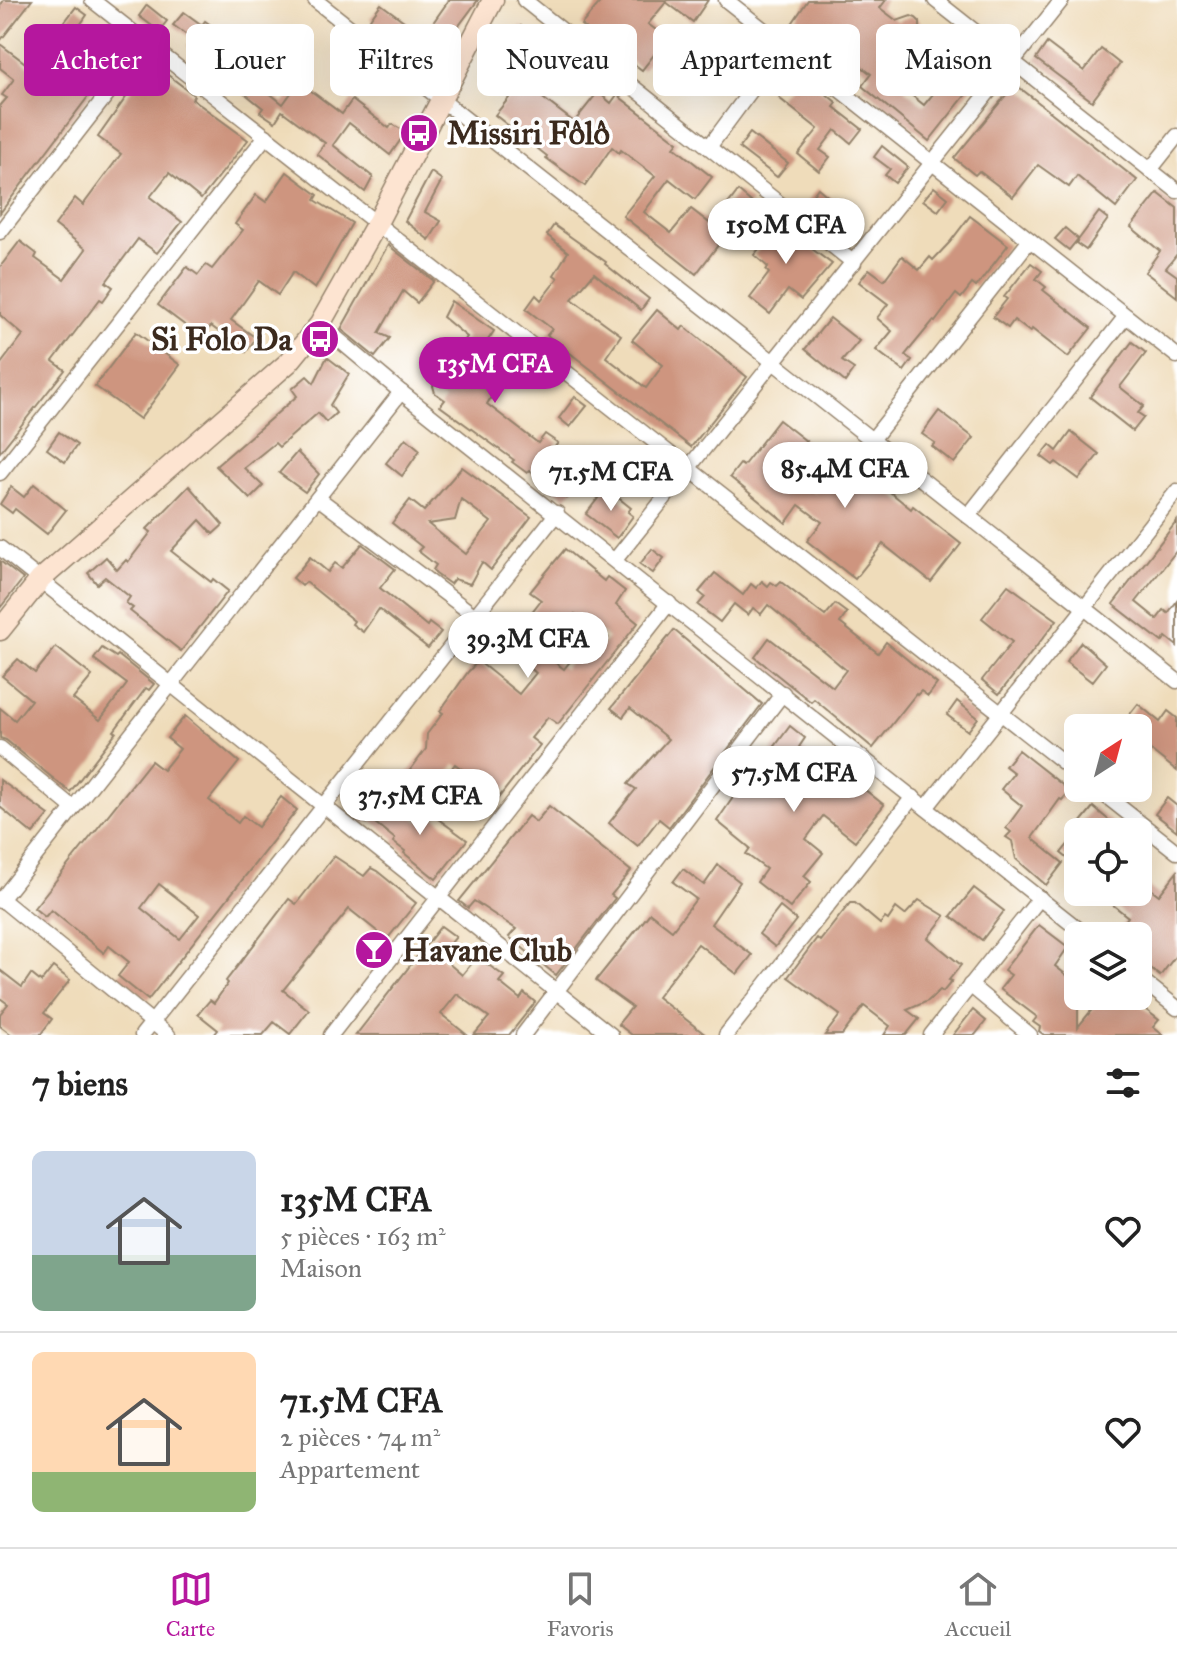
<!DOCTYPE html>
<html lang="fr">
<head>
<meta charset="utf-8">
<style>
  :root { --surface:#fff; --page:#f2f2f2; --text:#222; --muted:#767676; --line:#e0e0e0; --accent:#b5179e }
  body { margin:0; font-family:"IM FELL Great Primer",serif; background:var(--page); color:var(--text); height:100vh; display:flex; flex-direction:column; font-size:30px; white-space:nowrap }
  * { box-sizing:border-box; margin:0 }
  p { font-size:26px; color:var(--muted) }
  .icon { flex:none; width:44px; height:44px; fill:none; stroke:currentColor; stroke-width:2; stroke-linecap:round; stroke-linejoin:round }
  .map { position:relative; height:1035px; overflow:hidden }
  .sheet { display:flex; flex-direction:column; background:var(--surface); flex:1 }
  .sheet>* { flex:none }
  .hud { position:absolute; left:24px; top:24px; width:1130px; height:72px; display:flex; gap:16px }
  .needle { width:52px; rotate:36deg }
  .buttons { position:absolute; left:1064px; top:714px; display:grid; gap:16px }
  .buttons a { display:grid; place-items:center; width:88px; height:88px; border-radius:12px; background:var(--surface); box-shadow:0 8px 32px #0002; font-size:40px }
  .price { position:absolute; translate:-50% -68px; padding:0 18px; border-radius:28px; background:#fff; color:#222; font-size:26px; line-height:52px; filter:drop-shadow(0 2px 4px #0008) }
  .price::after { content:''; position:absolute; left:50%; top:48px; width:24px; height:18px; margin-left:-12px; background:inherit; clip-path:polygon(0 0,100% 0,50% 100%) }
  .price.current { background:var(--accent); color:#fff }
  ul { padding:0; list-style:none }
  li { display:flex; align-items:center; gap:24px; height:200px; padding:0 32px }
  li+li { border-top:2px solid var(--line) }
  li span { display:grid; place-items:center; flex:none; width:224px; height:160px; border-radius:12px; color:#555 }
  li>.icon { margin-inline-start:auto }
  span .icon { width:96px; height:96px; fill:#fffc; stroke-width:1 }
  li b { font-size:34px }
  h2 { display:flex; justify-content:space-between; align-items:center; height:96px; padding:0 32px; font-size:34px }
  .tag { padding:0 28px; border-radius:12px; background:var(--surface); box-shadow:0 8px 32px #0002; font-size:28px; line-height:72px }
  .tag.current { background:var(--accent); color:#fff }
  .dock { display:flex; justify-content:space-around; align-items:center; height:112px; border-top:2px solid var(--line); background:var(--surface); font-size:22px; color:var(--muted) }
  .dock a { display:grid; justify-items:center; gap:4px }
  .dock .current { color:var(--accent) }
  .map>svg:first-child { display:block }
  .building { fill:#ce957f; fill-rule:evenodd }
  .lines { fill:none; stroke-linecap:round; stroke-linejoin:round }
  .minor-casing { stroke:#95836c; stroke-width:17 }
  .secondary-casing { stroke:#95836c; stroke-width:23 }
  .minor { stroke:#fff; stroke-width:14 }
  .secondary { stroke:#fde4d1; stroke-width:20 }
  .labels { text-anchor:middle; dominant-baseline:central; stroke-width:7; stroke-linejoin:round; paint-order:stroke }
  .poi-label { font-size:32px; font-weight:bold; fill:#3b2a1e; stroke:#fff; text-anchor:start }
</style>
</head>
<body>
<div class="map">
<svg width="1177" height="1035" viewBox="0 0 1177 1035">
  <rect width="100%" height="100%" fill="#fff"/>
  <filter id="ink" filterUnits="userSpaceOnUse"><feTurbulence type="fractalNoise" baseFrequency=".0125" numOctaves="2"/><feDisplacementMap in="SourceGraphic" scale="16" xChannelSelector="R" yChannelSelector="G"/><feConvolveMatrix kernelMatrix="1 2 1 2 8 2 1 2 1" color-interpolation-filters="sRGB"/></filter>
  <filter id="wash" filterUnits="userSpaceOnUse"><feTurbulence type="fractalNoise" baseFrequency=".006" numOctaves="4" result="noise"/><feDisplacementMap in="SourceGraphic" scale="32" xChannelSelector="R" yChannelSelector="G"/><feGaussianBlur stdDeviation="1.8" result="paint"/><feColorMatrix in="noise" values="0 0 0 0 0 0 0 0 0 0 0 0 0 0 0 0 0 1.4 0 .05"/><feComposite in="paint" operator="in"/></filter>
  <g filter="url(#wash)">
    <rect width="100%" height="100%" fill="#efdcba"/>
    <g id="blocks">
      <g class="building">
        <path d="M4,0H32L0,41V6Z"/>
        <path d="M449,0H478L443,47L425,34Z"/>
        <path d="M602,0H708L693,22L666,2L648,24L667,38L642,70L622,55L621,57L581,25Z"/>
        <path d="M808,0H886L880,8L897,21L911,16L916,18L920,22V29L902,43L915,53L908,61L919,69L904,89L924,105L943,82L939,79L959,54L983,73L929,141L862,86L871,74L832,44L824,56L789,28Z"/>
        <path d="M381,4L428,39L417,54L370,19Z"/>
        <path d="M147,5L167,21L159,31L139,16Z"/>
        <path d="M76,7L87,15L64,48L87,66L94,57L109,69L0,213V106L7,98L2,95L14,79L0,68V44L32,68L66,26L63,24Z"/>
        <path d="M184,12L202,25L205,21L227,37L224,41L241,53L236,60L265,83L262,87L283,104L299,82L342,114L352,100L389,128L392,124L406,132L390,155L349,123L333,145L373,177L365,192L317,154L325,143L282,111L275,122L260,112L263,108L233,84L234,82L187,46L192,39L173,25Z"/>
        <path d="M521,26L551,50L554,46L567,56L555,72L538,59L524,77L505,60L516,46L510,40Z"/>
        <path d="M1047,43L1084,71L1101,49L1120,64L1092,101L1036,59Z"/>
        <path d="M151,62L194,95L192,99L248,140L201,199L169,173L150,197L182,222L157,253L138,239L106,282L113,287L103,301L100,299L53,361L65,370L0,452V365L23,335L0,315V267L20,241L37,254L35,258L64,279L86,249L55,225L75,198L83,205L121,154L98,137Z"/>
        <path d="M800,72L837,103L834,107L862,129L851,143L835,130L820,150L830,157L819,171L798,154L818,129L779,98Z"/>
        <path d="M522,82L574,122L598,92L611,103L617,95L678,142L674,147L712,177L695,199L669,179L644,212L671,233L691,209L712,225L738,191L751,202L696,274L623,216L655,176L621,150L619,153L612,147L585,186L546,158L547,156L495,115Z"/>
        <path d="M1015,84L1137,180L1116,208L1077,176L1069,187L1038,165L1013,197L979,171L975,175L954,158Z"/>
        <path d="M750,133L788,163L777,177L739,148Z"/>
        <path d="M882,146L908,167L895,183L885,175L890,169L874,157Z"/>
        <path d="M287,172L318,195L315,200L352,223L315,289L293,272L278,295L259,281L231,320L256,338L246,352L211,326L202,338L158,305L187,267L198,275L206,265L212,269L243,230L235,224L256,195L266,202Z"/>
        <path d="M431,172L442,180L425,212L441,221L429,240L405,221Z"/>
        <path d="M934,187L948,198L938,211L923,200Z"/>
        <path d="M818,188L861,224L850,237L807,203Z"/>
        <path d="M1158,193L1177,208V254L1166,268L1177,276V297L1145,272L1160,251L1131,227Z"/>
        <path d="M1099,212L1108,219L1086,250L1076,243Z"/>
        <path d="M970,216L1008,245L976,287L972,284L961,298L956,294L935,322L933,321L905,355L912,360L904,371L876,350L892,331L877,318L888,304L859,282L869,269L884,280L902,256L919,270L930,257L933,260L950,242Z"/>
        <path d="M772,219L832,264L801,300L788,290L770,314L750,298L769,273L766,270L768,267L754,255L759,249L753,244Z"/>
        <path d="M554,225L606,262L605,264L649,299L641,310L594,273L572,299L621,335L606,357L646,388L663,365L632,340L657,310L681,330L684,326L747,377L691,447L547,335L552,329L526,309L536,295L541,300L558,278L554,275L568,252L547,235Z"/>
        <path d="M1065,228L1078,239L1069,250L1055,239Z"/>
        <path d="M388,245L434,281L417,303L403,291L379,333L390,338L375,357L341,329Z"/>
        <path d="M1031,263L1042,271L1036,279L1046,287L1043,290L1091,328L1068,357L1032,329L1030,332L1014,320L1008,328L993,317L1007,299L1004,297Z"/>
        <path d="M451,301L494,331L486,343L513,365L491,392L493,394L487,404L538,443L545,434L558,443L553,449L585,475L566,498L530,470L527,473L512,462L514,460L440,406L445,400L435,393L433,386L467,337L443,317Z"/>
        <path d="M830,318L859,341L842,361L854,369L845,382L805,349Z"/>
        <path d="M136,332L180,365L140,419L95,386Z"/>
        <path d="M1132,342L1146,353L1120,387L1144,406L1138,413L1144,417L1133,431L1090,397Z"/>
        <path d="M327,357L349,374L330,405L336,413L326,422L318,413L279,447L275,443L244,468L263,486L250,499L216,466L297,396L292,389L307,376L314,383Z"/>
        <path d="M575,397L587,406L570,427L559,418Z"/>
        <path d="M939,411L974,438L954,463L932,446L935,443L922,434Z"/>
        <path d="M779,420L806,441L784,469L814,492L825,476L829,479L846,456L911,509L913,506L961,544L931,582L883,544L855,579L807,541L822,522L799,505L786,523L730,477L740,464L743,466Z"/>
        <path d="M59,432L77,445L65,462L47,449Z"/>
        <path d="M1071,432L1099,454L1079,479L1056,462L1053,465L1041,456L1050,445L1057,451Z"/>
        <path d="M406,438L420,450L402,476L386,463Z"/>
        <path d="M297,452L319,474L305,492L279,473Z"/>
        <path d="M462,467L531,517L491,570L482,562L470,584L454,579L450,584L436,574L433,570L436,565L418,551L422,547L392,523L410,500L424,511ZM461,499L491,522L466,554L428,524L455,520Z"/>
        <path d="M34,484L66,510L47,534L15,509L12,513L0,504L11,487L24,497Z"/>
        <path d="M189,486L223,525L213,534L200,520L171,551L211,582L213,579L228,591L181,651L130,611L133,608L126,603L130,597L105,577L97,584L88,573L106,557L117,570L126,560L128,562L151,532L147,529Z"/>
        <path d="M606,488L631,508L628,512L633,516L617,538L586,514Z"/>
        <path d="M1177,521V550L1136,602L1157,619L1164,610L1168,613L1177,601V646L1166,637L1162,642L1113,604Z"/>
        <path d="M362,544L395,569L380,588L427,626L429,623L441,632L428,648L379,609L363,632L352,624L354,621L306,582L302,586L293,578L310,557L328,572L335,563L342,568Z"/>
        <path d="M565,549L604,581L607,577L625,591L616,605L638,623L558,724L548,717L531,738L540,745L496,801L481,789L484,786L455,764L433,793L408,773L426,749L427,734L443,713L440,711L468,672L478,661L519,694L536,673L510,651L508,653L493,641L504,627L514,635L541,600L530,592ZM575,614L608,638L591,659L580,649L564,669L544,654Z"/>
        <path d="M652,549L664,558L653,573L640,564Z"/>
        <path d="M0,561L23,579L0,608Z"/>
        <path d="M715,573L743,595L751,584L756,588L762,581L768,586L771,582L777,586L781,582L825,616L835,604L847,613L840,623L878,653L886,642L937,684L928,696L921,691L917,695L916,694L873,748L814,699L811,702L755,657L769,638L833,687L846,670L784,618L768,605L761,614L753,608L748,615L734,604L720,622L698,605L705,597L699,592Z"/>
        <path d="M1008,585L1057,620L999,694L982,680L1012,642L982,618Z"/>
        <path d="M674,630L762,704L669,827L659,819L638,846L609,823L636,789L628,784L668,739L630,708L623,717L611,708Z"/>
        <path d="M1081,642L1106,664L1092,682L1066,662Z"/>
        <path d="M56,647L92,676L73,699L100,720L127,684L94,659L102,648L116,657L118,655L154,684L149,690L146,688L114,731L116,732L70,792L6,740L0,738V708L15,720L31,700L2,676L18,659L35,673Z"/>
        <path d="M957,701L978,718L968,731L947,715Z"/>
        <path d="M1138,704L1160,722L1168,711L1177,718V771L1138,740V728H1119Z"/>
        <path d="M185,716L239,762L209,800L238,823L243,816L258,827L281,797L297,810L148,1000L118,976L129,962L109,946L104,953L51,910L45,917L34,908L151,761L163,770L180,749L167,738ZM159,884L199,915L180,939L141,908Z"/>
        <path d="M790,726L805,738L799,747L826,767L830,762L884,805L855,841L823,816L806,839L823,853L804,876L811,882L790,908L757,882L766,869L746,854L750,848L717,821L747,777L750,780Z"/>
        <path d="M1018,750L1070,791L1062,800L1060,799L1032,838L1063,863L1046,885L1016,859L1012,841L1006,837L1011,832L1006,828L1022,806L1001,789L1014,773L1005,766Z"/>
        <path d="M0,780L49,815L33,834L0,807Z"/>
        <path d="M387,796L419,822L427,811L467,840L436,879L404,853L405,851L393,842L395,839L369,818Z"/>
        <path d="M1167,798L1177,806V831L1155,814Z"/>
        <path d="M364,803L375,811L366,823L355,814Z"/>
        <path d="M549,806L631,871L611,895L615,898L556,975L509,937L516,929L474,901L468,908L459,901L528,816L536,822Z"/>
        <path d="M1093,807L1123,832H1078V867L1061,853L1083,826L1080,823Z"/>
        <path d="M334,856L364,876L371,868L377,871L416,903L368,963L359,955L378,932L349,909L283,990L309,1010L290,1034L274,1022L263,1035H214L218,1030L198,1014L210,1000L214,1003L228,983L226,981L289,899L296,904Z"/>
        <path d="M718,865L740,882L711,924L752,955L737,974L698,944L657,997L706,1035H632L618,1024L632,1007L596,981L597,979L650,913L672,930L696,899L673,882L683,869L704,885Z"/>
        <path d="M1177,872V954L1160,976L1138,959V936H1113L1128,917L1097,892H1138V879L1159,895Z"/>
        <path d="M974,888L1004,911L982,940L951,916Z"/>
        <path d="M919,900L945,916L928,938L961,965L949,980L952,981L943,992L940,990L928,1001L907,1010L919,1019L906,1035H884L890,1026L864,1006L842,1035H825L840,1015L788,977L817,938L820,941L850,903H855L880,924L885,918L888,920L896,908L905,915Z"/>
        <path d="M780,907L796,920L775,947L759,934Z"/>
        <path d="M1039,925L1068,947L1055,966L1078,984V1027L1103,996H1128L1159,1020L1153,1027L1163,1035H1044L1039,1031L1040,1027L1033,1022L1037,1017L1000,989L1011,975L1004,970Z"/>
        <path d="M441,926L456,937L440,956L462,975L477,957L504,976L499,982L520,999L524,993L535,1002L533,1005L509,1035H474L489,1017L457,994L441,1014L467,1035H356Z"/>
        <path d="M53,967L70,980L44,1013L52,1019L40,1035H12L0,1026V1014L8,1004L0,998V970L22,987L31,974L41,982Z"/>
        <path d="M973,1010L986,1021L975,1035H953Z"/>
      </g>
    </g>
  </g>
  <g filter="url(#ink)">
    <use href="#blocks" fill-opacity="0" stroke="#95836c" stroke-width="2"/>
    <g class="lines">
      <defs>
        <g id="minor">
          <path d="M92,0L1078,774"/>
          <path d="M315,0L1177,681"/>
          <path d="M524,0L854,263"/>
          <path d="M726,0L1177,356"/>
          <path d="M935,0L1177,191"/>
          <path d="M709,147L784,46"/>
          <path d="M1150,170L1177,136"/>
          <path d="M0,232L147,43"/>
          <path d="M320,324L401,392L1087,936"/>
          <path d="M872,440L1030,240"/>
          <path d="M0,473L266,136"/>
          <path d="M318,498L475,616"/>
          <path d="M968,516L1126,316"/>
          <path d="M0,548L611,1035"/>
          <path d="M615,560L1062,0"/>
          <path d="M0,748L73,808"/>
          <path d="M1096,788L1177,852"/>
          <path d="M926,808L1177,491"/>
          <path d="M0,898L168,1035"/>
          <path d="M0,901L401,392"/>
          <path d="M1138,977L1177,1008"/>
          <path d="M970,985L1030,1035"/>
          <path d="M142,1035L557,513"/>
          <path d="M331,1035L669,603"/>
          <path d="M523,1035L783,693"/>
          <path d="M726,1035L913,797"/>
          <path d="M931,1035L1040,898"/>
        </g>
        <path id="secondary" d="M0,630L40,580L289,362L320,324L377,223L493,0"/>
      </defs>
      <use href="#minor" class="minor-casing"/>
      <use href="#secondary" class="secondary-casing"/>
      <use href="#minor" class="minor"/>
      <use href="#secondary" class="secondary"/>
    </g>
  </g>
  <defs>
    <symbol id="bus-disc" viewBox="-11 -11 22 22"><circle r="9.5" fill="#b5179e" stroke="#fff"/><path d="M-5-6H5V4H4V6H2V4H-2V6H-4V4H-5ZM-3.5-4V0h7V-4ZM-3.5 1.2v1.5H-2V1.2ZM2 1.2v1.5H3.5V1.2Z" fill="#fff"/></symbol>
    <symbol id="bar-disc" viewBox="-11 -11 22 22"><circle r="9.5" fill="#b5179e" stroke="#fff"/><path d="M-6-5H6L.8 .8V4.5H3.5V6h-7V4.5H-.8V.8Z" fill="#fff"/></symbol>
  </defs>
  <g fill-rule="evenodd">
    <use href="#bus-disc" x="397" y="111" width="44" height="44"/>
    <use href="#bus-disc" x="298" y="317" width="44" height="44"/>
    <use href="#bar-disc" x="352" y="928" width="44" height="44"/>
  </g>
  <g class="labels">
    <g class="poi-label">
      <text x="447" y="133">Missiri Fôlô</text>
      <text x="292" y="339" text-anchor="end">Si Folo Da</text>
      <text x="402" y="950">Havane Club</text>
    </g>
  </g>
</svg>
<div class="buttons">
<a><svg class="needle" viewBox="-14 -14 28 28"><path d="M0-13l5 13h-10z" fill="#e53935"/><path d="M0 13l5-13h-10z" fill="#767676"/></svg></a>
<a><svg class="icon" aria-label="locate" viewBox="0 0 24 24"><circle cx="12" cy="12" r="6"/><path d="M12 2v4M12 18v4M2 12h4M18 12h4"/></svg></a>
<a><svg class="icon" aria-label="layers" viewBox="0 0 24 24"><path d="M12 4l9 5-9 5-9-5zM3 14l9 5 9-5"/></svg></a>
</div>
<b class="price" style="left:786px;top:266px">150M CFA</b>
<b class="price current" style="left:495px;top:405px">135M CFA</b>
<b class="price" style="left:845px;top:510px">85.4M CFA</b>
<b class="price" style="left:611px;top:513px">71.5M CFA</b>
<b class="price" style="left:528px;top:680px">39.3M CFA</b>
<b class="price" style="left:794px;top:814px">57.5M CFA</b>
<b class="price" style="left:420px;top:837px">37.5M CFA</b>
<div class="hud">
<a class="tag current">Acheter</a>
<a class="tag">Louer</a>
<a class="tag">Filtres</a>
<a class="tag">Nouveau</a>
<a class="tag">Appartement</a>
<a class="tag">Maison</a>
</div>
</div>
<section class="sheet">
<h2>7 biens<svg class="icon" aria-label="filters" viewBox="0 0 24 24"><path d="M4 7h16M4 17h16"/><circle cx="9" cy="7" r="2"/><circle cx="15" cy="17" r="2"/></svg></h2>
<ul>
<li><span style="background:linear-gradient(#c9d6e8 65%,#7fa58c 0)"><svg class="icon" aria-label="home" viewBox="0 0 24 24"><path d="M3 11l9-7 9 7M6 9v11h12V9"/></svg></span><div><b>135M CFA</b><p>5 pièces · 163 m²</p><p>Maison</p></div><svg class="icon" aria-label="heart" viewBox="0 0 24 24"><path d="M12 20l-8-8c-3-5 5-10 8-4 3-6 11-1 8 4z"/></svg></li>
<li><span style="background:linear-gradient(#ffd9b3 75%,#8fb573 0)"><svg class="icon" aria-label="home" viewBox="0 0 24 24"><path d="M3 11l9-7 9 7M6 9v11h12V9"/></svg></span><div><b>71.5M CFA</b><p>2 pièces · 74 m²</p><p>Appartement</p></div><svg class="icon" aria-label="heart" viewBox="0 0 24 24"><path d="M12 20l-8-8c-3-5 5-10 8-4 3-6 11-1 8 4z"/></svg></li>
</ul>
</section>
<nav class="dock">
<a class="current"><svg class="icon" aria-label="map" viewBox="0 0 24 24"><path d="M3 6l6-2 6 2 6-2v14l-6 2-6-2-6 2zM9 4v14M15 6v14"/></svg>Carte</a>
<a><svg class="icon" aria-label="saved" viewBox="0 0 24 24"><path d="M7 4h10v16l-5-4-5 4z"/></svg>Favoris</a>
<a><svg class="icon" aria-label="home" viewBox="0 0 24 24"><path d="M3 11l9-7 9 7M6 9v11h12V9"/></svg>Accueil</a>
</nav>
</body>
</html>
